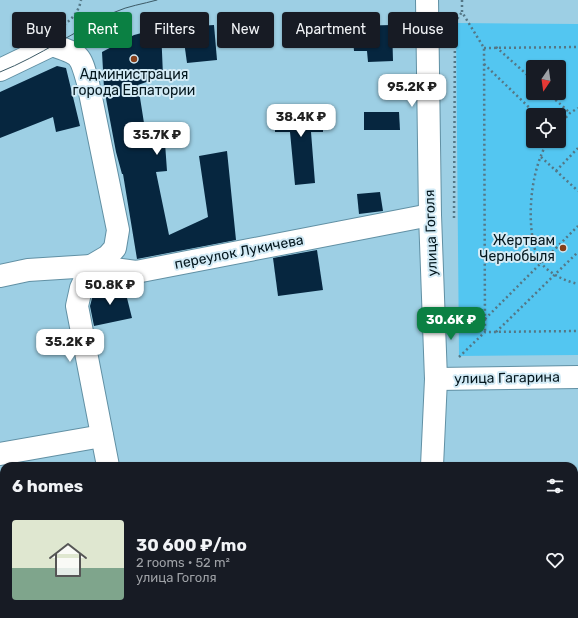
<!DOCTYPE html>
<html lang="en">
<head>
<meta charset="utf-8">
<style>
  :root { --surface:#171b24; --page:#20242c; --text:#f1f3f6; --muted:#9ea1a6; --accent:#0b8043 }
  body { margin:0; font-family:Rubik,sans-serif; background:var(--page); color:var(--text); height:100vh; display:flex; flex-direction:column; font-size:15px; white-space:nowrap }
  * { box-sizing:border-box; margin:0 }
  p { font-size:13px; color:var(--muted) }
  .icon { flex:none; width:22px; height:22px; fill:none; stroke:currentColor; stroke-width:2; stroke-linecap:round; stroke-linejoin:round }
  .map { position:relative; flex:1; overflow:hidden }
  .drawer { position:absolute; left:0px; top:462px; width:578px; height:156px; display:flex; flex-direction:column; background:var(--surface); border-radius:12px 12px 0 0; box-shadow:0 1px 3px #0004 }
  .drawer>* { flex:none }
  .top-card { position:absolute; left:12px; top:12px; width:554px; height:36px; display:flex; gap:8px }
  .needle { width:26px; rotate:193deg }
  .tools { position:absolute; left:526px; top:60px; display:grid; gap:8px }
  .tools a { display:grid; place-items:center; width:40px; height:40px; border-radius:4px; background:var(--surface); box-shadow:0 1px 3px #0004; font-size:20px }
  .price { position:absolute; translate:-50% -34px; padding:0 9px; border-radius:8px; background:#fff; color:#222; font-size:13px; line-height:26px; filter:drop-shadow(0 1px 2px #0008) }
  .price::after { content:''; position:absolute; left:50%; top:24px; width:12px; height:9px; margin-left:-6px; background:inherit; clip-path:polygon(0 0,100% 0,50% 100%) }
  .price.on { background:var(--accent); color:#fff }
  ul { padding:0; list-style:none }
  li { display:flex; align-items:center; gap:12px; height:100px; padding:0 12px }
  li span { display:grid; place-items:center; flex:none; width:112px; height:80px; border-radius:4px; color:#555 }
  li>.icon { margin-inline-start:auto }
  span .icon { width:48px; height:48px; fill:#fffc; stroke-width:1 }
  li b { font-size:17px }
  h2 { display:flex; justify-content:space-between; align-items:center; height:48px; padding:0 12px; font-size:17px }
  .tag { padding:0 14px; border-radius:4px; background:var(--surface); box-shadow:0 1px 3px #0004; font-size:14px; line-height:36px }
  .tag.on { background:var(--accent); color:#fff }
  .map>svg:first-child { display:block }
  .green { fill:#53c6f1; fill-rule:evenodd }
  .building { fill:#06263f }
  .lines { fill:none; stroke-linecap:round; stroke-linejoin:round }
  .street-casing { stroke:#6190a4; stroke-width:24 }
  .path { stroke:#547786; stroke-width:2.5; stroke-dasharray:2 3; stroke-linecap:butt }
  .street { stroke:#fff; stroke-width:22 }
  .tram { stroke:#3c5a66; stroke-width:1 }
  .poi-dot { fill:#86401b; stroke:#d3ebf6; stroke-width:1.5 }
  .labels { text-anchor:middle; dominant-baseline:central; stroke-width:4; stroke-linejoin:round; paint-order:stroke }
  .poi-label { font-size:14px; fill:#04171e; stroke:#d3ebf6 }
  .street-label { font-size:14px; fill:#04171e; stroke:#d3ebf6 }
</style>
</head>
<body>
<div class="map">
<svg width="578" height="618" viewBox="0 0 578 618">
  <rect width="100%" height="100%" fill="#9dcfe4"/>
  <path class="green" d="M456,23L578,24V355L459,356ZM533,67H559V93H533ZM533,115H559V141H533Z"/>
  <g class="building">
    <path d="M214,25L217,60L187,63L182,27Z"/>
    <path d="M392,25L393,61L368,62L367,51H354L352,26Z"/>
    <path d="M161,28L163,76L138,85L147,142L165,143L167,171L156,172L169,235L208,217L199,156L227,151L236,240L137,259L123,174H122L116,152L104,88L102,52L134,35Z"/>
    <path d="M57,66L66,68L80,126L56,132L53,117L0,138V92Z"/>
    <path d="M323,107V132H311L315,183L295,185L290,132H275V108Z"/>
    <path d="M364,112H399L400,130H364Z"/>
    <path d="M380,192L383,211L359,214L357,194Z"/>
    <path d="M317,250L323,290L278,296L273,258Z"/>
    <path d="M124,286L132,318L94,326L90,306L94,291Z"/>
  </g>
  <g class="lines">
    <defs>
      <g id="street">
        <path d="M427,0L430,215L436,379L432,466"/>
        <path d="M0,70L52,45C81,55 80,54 88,83L118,230L115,248L108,256L91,266L81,288L77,306L108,466"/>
        <path d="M0,276L28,270L91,266L136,272L430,215"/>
        <path d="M436,379L578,377"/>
        <path d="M0,454L102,436"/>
        <path d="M147,614L157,618"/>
        <path d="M82,618L119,614"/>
        <path d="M426,618V614"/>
      </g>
    </defs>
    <use href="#street" class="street-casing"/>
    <g class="path">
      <path d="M462,0V12L484,48L485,332"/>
      <path d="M64,25C73,18 79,11 81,0"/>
      <path d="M496,47L533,80"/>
      <path d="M484,48L578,47"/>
      <path d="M484,64L537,115"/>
      <path d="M548,93L570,113"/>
      <path d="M559,125L570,113L578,108"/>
      <path d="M548,141C531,170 527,214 534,246C536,252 537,259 541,263C550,274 565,281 578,284"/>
      <path d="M541,157L578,191"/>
      <path d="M556,171L578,148"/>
      <path d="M454,218L455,22L462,12"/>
      <path d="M485,319L578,226"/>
      <path d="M496,332L578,252"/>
      <path d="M459,357L485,332L578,331"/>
    </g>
    <use href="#street" class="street"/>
    <path class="tram" d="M0,72C40,56 76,30 115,12C128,6 143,4 157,0"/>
  </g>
  <g class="poi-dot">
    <circle cx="134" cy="59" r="4"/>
    <circle cx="563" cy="248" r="4"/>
  </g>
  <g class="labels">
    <g class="poi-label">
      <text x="134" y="74">Администрация<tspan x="134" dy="16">города Евпатории</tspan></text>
      <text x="555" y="240" text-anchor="end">Жертвам<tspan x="555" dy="16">Чернобыля</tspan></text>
    </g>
    <g class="street-label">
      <text transform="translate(431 233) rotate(-92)">улица Гоголя</text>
      <text transform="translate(239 252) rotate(-11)">переулок Лукичева</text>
      <text transform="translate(507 378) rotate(-1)">улица Гагарина</text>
    </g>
  </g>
</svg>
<div class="tools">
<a><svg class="needle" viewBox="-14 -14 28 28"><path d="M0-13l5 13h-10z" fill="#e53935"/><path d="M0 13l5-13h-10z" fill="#9ea1a6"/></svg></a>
<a><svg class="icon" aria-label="locate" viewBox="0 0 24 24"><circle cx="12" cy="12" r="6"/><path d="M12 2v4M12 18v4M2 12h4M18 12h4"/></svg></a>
</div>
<b class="price" style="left:412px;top:108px">95.2K ₽</b>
<b class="price" style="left:301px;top:138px">38.4K ₽</b>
<b class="price" style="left:157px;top:156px">35.7K ₽</b>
<b class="price" style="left:110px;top:306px">50.8K ₽</b>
<b class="price on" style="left:451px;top:341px">30.6K ₽</b>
<b class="price" style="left:70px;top:363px">35.2K ₽</b>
<div class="top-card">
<a class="tag">Buy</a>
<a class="tag on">Rent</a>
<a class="tag">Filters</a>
<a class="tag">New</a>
<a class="tag">Apartment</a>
<a class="tag">House</a>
</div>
<section class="drawer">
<h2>6 homes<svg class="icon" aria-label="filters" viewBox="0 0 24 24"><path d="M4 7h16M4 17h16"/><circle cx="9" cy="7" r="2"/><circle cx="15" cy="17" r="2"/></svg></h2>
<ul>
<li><span style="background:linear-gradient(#dfe7d0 60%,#7fa58c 0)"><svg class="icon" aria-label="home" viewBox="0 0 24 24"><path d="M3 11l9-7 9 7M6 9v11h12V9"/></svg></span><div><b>30 600 ₽/mo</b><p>2 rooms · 52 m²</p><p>улица Гоголя</p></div><svg class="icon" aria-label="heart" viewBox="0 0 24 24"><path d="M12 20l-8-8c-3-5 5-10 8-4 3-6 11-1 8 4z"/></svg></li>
</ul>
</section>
</div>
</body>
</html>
